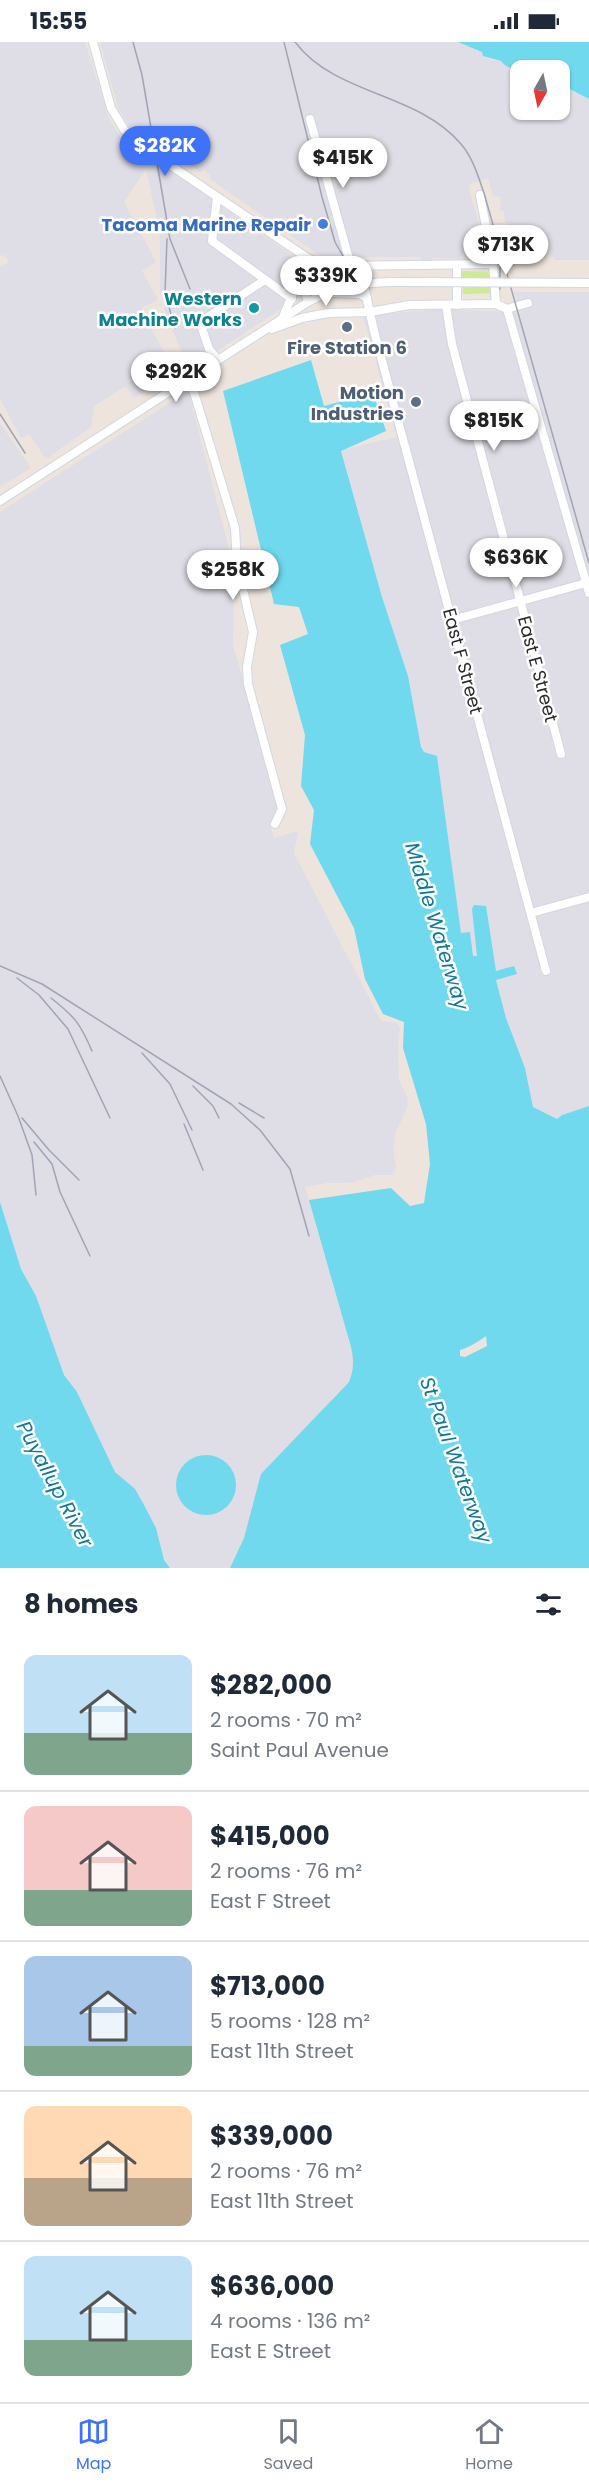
<!DOCTYPE html>
<html lang="en">
<head>
<meta charset="utf-8">
<style>
  :root { --surface:#fff; --page:#f2f2f3; --text:#1f2937; --muted:#747a83; --line:#e0e1e3; --accent:#3e73f9 }
  body { margin:0; font-family:Poppins,sans-serif; background:var(--page); color:var(--text); height:100vh; display:flex; flex-direction:column; font-size:22px; white-space:nowrap }
  * { box-sizing:border-box; margin:0 }
  p { font-size:20px; color:var(--muted) }
  .icon { flex:none; width:33px; height:33px; fill:none; stroke:currentColor; stroke-width:2; stroke-linecap:round; stroke-linejoin:round }
  .map { position:relative; height:1526px; overflow:hidden }
  .details { display:flex; flex-direction:column; background:var(--surface); flex:1 }
  .details>* { flex:none }
  .needle { width:39px; rotate:189deg }
  .buttons { position:absolute; left:510px; top:18px; display:grid; gap:12px }
  .buttons a { display:grid; place-items:center; width:60px; height:60px; border-radius:12px; background:var(--surface); box-shadow:0 2px 4px #0004; font-size:30px }
  .price { position:absolute; translate:-50% -51px; padding:0 14px; border-radius:21px; background:#fff; color:#222; font-size:20px; line-height:39px; filter:drop-shadow(0 2px 3px #0008) }
  .price::after { content:''; position:absolute; left:50%; top:36px; width:18px; height:14px; margin-left:-9px; background:inherit; clip-path:polygon(0 0,100% 0,50% 100%) }
  .price.on { background:var(--accent); color:#fff }
  ul { padding:0; list-style:none }
  li { display:flex; align-items:center; gap:18px; height:150px; padding:0 24px }
  li+li { border-top:2px solid var(--line) }
  li span { display:grid; place-items:center; flex:none; width:168px; height:120px; border-radius:12px; color:#555 }
  li>.icon { margin-inline-start:auto }
  span .icon { width:72px; height:72px; fill:#fffc; stroke-width:1 }
  li b { font-size:26px }
  h2 { display:flex; justify-content:space-between; align-items:center; height:72px; padding:0 24px; font-size:26px }
  .status { display:flex; justify-content:space-between; align-items:center; height:42px; padding:0 30px; background:var(--surface); direction:ltr }
  .status svg { height:16px; fill:currentColor }
  .dock { display:flex; justify-content:space-around; align-items:center; height:84px; border-top:2px solid var(--line); background:var(--surface); font-size:16px; color:var(--muted) }
  .dock a { display:grid; justify-items:center; gap:3px }
  .dock .on { color:var(--accent) }
  .map>svg:first-child { display:block }
  .industrial { fill:#dfdde5 }
  .pitch { fill:#cfea95 }
  .water { fill:#70d9ee; fill-rule:evenodd }
  .lines { fill:none; stroke-linecap:round; stroke-linejoin:round }
  .minor-casing { stroke:#d2d7e3; stroke-width:10 }
  .minor { stroke:#fff; stroke-width:8 }
  .rail { stroke:#a0a5b5; stroke-width:1.5 }
  .minor-bridge-casing { stroke:#d2d7e3; stroke-width:10; stroke-linecap:butt }
  .minor-bridge { stroke:#fff; stroke-width:8 }
  .shop-dot { fill:#3f7fe0; stroke:#fff; stroke-width:2 }
  .culture-dot { fill:#0f9aa8; stroke:#fff; stroke-width:2 }
  .service-dot { fill:#5c6f8a; stroke:#fff; stroke-width:2 }
  .labels { text-anchor:middle; dominant-baseline:central; stroke-width:5; stroke-linejoin:round; paint-order:stroke }
  .shop-label { font-size:18px; font-weight:bold; fill:#366cbe; stroke:#fff; text-anchor:end }
  .culture-label { font-size:18px; font-weight:bold; fill:#0d838f; stroke:#fff; text-anchor:end }
  .service-label { font-size:18px; font-weight:bold; fill:#4e5e75; stroke:#fff }
  .street-label { font-size:18px; fill:#2b2b2b; stroke:#fff }
  .water-label { font-size:20px; font-style:italic; fill:#0e799b; stroke:#fff }
</style>
</head>
<body>
<div class="status"><b>15:55</b><svg viewBox="0 0 49 12"><path d="M0 12V9h3v3zM5 12V6h3v6zM10 12V3h3v9zM15 12V0h3v12zM26 1h20v11H26zM47 4h2v5h-2z"/></svg></div>
<div class="map">
<svg width="589" height="1526" viewBox="0 0 589 1526">
  <rect width="100%" height="100%" fill="#ede4dd"/>
  <g class="industrial">
    <path d="M0,0H85L109,77L120,94L289,211L293,219L290,244L281,267L190,327L167,277L160,249V192L146,127L124,160L156,220L142,229L158,258L141,266L174,330L134,356L126,344L94,364L91,385L46,417L29,392L21,396L0,357V225L9,220L5,213L0,214Z"/>
    <path d="M100,0H457L482,10L483,14L491,18L501,19L504,23L520,30V68H560V42L563,43L589,57V218H554V215H550L549,200L522,199V215H505L498,192H504L507,189V181H505L504,169H500L501,155L493,154L488,136L468,143L487,209L484,215H473L471,204L464,205V209L460,217L432,216L431,220L422,219L420,215H322L210,137V133L204,128L200,130L157,100L151,101L145,99L131,88L118,65Z"/>
    <path d="M514,250H589V1064L562,1073L557,1077L533,1065L525,1026L506,976L496,937L516,932L514,924L496,929L473,914L470,891H461L437,715L424,709L421,705L408,634L382,555L341,408L397,395L363,274L440,267L520,271Z"/>
    <path d="M188,349L231,514L234,555L233,603L280,766L270,783L274,796L298,789L294,811L381,979L397,981L400,986L398,1005L399,1038L407,1055L408,1064L395,1092L393,1108L396,1125L392,1133H375L351,1141H326L305,1145L351,1305L354,1319L353,1331L349,1340L334,1354L250,1476L244,1496L230,1526H170L164,1518L134,1447L115,1430L77,1350L64,1333L36,1254L21,1227L0,1160V470Z"/>
    <path d="M0,381L31,426L0,445Z"/>
  </g>
  <path class="pitch" d="M462,229L496,230L498,251L463,252Z"/>
  <g class="water">
    <path d="M458,0H589V57L560,42V28C542,28 512,34 501,19L483,14L482,10Z"/>
    <path d="M311,318L324,364L373,351L386,389L341,409L382,555L408,634L421,705L424,710L437,714L461,891L470,890L473,914H477L472,867L474,863L486,864L496,929L514,924L517,932L496,938L506,976L525,1026L533,1065L557,1077L562,1073L589,1064V1526H230L244,1496L261,1432L349,1340C354,1327 354,1318 351,1305L309,1158L391,1146L410,1164L424,1161L430,1122L426,1082L403,1006L404,980L383,972L365,937L354,886L310,802L314,768L301,744L305,693L280,603L308,592L299,565L274,562L223,349ZM486,1294L487,1304L465,1315L460,1314V1308C466,1307 481,1298 486,1294Z"/>
    <path d="M0,1160L21,1227L36,1254L64,1333L77,1350L115,1430L135,1447L144,1463L156,1486L164,1518L170,1526H0Z"/>
    <circle cx="206" cy="1443" r="30"/>
  </g>
  <g class="lines">
    <defs>
      <g id="minor">
        <path d="M93,0L111,66L125,89L154,112L309,217L335,224L493,222"/>
        <path d="M310,77L351,224"/>
        <path d="M480,153L493,222L496,262"/>
        <path d="M217,156L212,199L292,257"/>
        <path d="M457,223V263"/>
        <path d="M304,235L314,245H332"/>
        <path d="M363,240L374,289L546,929"/>
        <path d="M332,251L359,252L367,256"/>
        <path d="M308,260C304,246 298,227 309,217"/>
        <path d="M446,263L452,302L561,712"/>
        <path d="M507,267L589,551"/>
        <path d="M283,275L296,244L303,234"/>
        <path d="M272,287L302,276L328,271L370,270L409,263L496,262L507,267L528,261"/>
        <path d="M218,318L209,307L200,280L265,238"/>
        <path d="M190,337L235,486L237,522L253,590L247,625L248,642L282,767L275,782"/>
        <path d="M0,459L308,260C335,245 360,241 391,240"/>
        <path d="M452,578L586,541"/>
        <path d="M531,871L589,855"/>
      </g>
    </defs>
    <use href="#minor" class="minor-casing"/>
    <use href="#minor" class="minor"/>
    <g class="rail">
      <path d="M133,0L142,33L170,197L190,247"/>
      <path d="M284,0L322,155L335,200L343,214"/>
      <path d="M295,0C336,54 417,50 461,102C473,116 478,134 484,151L589,521"/>
      <path d="M167,197L165,251L175,286"/>
      <path d="M500,247V225"/>
      <path d="M0,372L25,411"/>
      <path d="M0,924L42,942L231,1062L260,1088L290,1127L309,1194"/>
      <path d="M17,936L39,953L68,987L110,1076"/>
      <path d="M51,956C75,975 80,981 92,1009"/>
      <path d="M142,1011L170,1042L192,1088"/>
      <path d="M0,1034L18,1074L32,1113L36,1153"/>
      <path d="M193,1044L213,1064L219,1076"/>
      <path d="M239,1061L264,1076"/>
      <path d="M22,1076L49,1108L79,1138"/>
      <path d="M184,1082L203,1128"/>
      <path d="M34,1100L52,1122L60,1150L90,1214"/>
    </g>
    <defs>
      <path id="minor-bridge" d="M391,240L589,241"/>
    </defs>
    <use href="#minor-bridge" class="minor-bridge-casing"/>
    <use href="#minor-bridge" class="minor-bridge"/>
  </g>
  <circle class="shop-dot" cx="323" cy="182" r="6"/>
  <circle class="culture-dot" cx="254" cy="266" r="6"/>
  <g class="service-dot">
    <circle cx="347" cy="285" r="6"/>
    <circle cx="416" cy="360" r="6"/>
  </g>
  <g class="labels">
    <g class="shop-label">
      <text x="311" y="182">Tacoma Marine Repair</text>
    </g>
    <g class="culture-label">
      <text x="242" y="256">Western<tspan x="242" dy="21">Machine Works</tspan></text>
    </g>
    <g class="service-label">
      <text x="347" y="305">Fire Station 6</text>
      <text x="404" y="350" text-anchor="end">Motion<tspan x="404" dy="21">Industries</tspan></text>
    </g>
    <g class="street-label">
      <text transform="translate(463 619) rotate(75)">East F Street</text>
      <text transform="translate(538 627) rotate(75)">East E Street</text>
    </g>
    <g class="water-label">
      <text transform="translate(437 884) rotate(73)">Middle Waterway</text>
      <text transform="translate(456 1418) rotate(70)">St Paul Waterway</text>
      <text transform="translate(55 1442) rotate(62)">Puyallup River</text>
    </g>
  </g>
</svg>
<div class="buttons">
<a><svg class="needle" viewBox="-14 -14 28 28"><path d="M0-13l5 13h-10z" fill="#e53935"/><path d="M0 13l5-13h-10z" fill="#747a83"/></svg></a>
</div>
<b class="price on" style="left:165px;top:135px">$282K</b>
<b class="price" style="left:343px;top:147px">$415K</b>
<b class="price" style="left:506px;top:234px">$713K</b>
<b class="price" style="left:326px;top:265px">$339K</b>
<b class="price" style="left:176px;top:361px">$292K</b>
<b class="price" style="left:494px;top:410px">$815K</b>
<b class="price" style="left:516px;top:547px">$636K</b>
<b class="price" style="left:233px;top:559px">$258K</b>
</div>
<section class="details">
<h2>8 homes<svg class="icon" aria-label="filters" viewBox="0 0 24 24"><path d="M4 7h16M4 17h16"/><circle cx="9" cy="7" r="2"/><circle cx="15" cy="17" r="2"/></svg></h2>
<ul>
<li><span style="background:linear-gradient(#bfe0f5 65%,#7fa58c 0)"><svg class="icon" aria-label="home" viewBox="0 0 24 24"><path d="M3 11l9-7 9 7M6 9v11h12V9"/></svg></span><div><b>$282,000</b><p>2 rooms · 70 m²</p><p>Saint Paul Avenue</p></div></li>
<li><span style="background:linear-gradient(#f6c9c9 70%,#7fa58c 0)"><svg class="icon" aria-label="home" viewBox="0 0 24 24"><path d="M3 11l9-7 9 7M6 9v11h12V9"/></svg></span><div><b>$415,000</b><p>2 rooms · 76 m²</p><p>East F Street</p></div></li>
<li><span style="background:linear-gradient(#a9c7e8 75%,#7fa58c 0)"><svg class="icon" aria-label="home" viewBox="0 0 24 24"><path d="M3 11l9-7 9 7M6 9v11h12V9"/></svg></span><div><b>$713,000</b><p>5 rooms · 128 m²</p><p>East 11th Street</p></div></li>
<li><span style="background:linear-gradient(#ffd9b3 60%,#b9a48a 0)"><svg class="icon" aria-label="home" viewBox="0 0 24 24"><path d="M3 11l9-7 9 7M6 9v11h12V9"/></svg></span><div><b>$339,000</b><p>2 rooms · 76 m²</p><p>East 11th Street</p></div></li>
<li><span style="background:linear-gradient(#bfe0f5 70%,#7fa58c 0)"><svg class="icon" aria-label="home" viewBox="0 0 24 24"><path d="M3 11l9-7 9 7M6 9v11h12V9"/></svg></span><div><b>$636,000</b><p>4 rooms · 136 m²</p><p>East E Street</p></div></li>
</ul>
</section>
<nav class="dock">
<a class="on"><svg class="icon" aria-label="map" viewBox="0 0 24 24"><path d="M3 6l6-2 6 2 6-2v14l-6 2-6-2-6 2zM9 4v14M15 6v14"/></svg>Map</a>
<a><svg class="icon" aria-label="saved" viewBox="0 0 24 24"><path d="M7 4h10v16l-5-4-5 4z"/></svg>Saved</a>
<a><svg class="icon" aria-label="home" viewBox="0 0 24 24"><path d="M3 11l9-7 9 7M6 9v11h12V9"/></svg>Home</a>
</nav>
</body>
</html>
